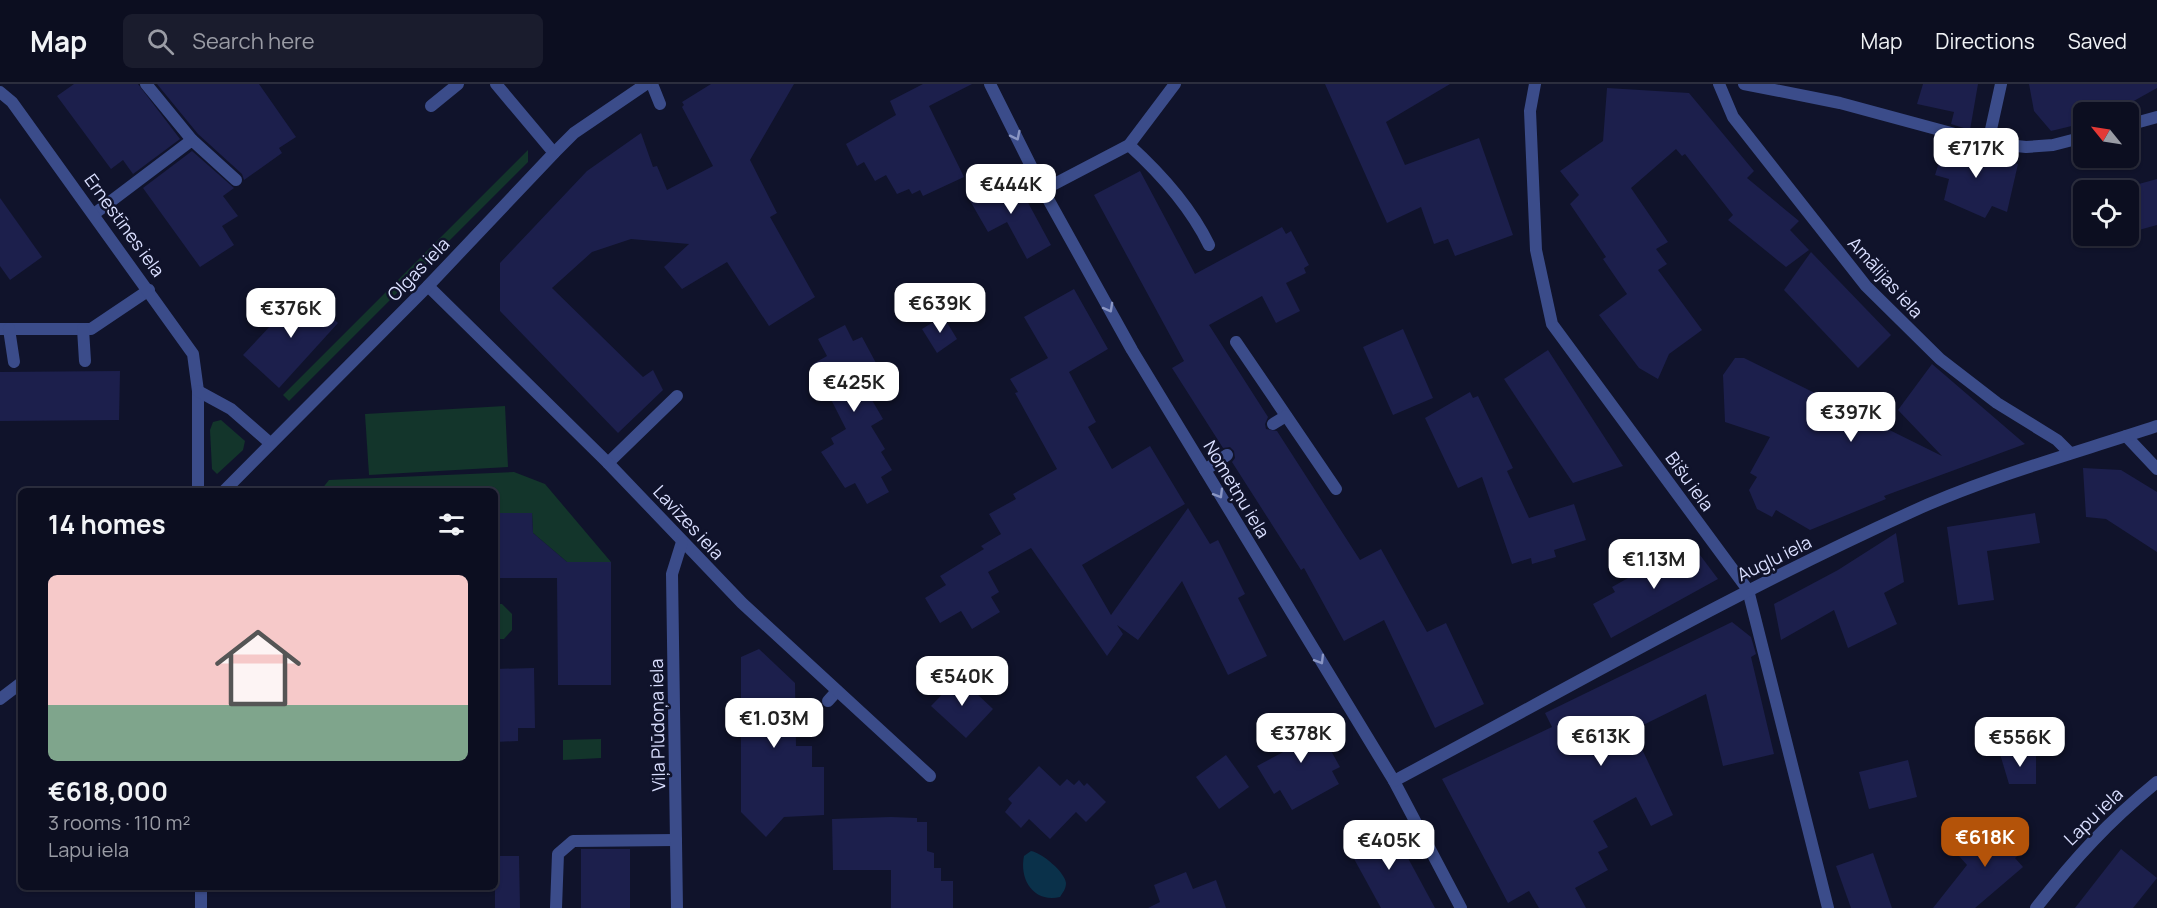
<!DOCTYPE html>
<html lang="en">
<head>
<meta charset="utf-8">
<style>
  :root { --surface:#0c0e20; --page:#1a1c2d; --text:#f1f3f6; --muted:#9a9ca5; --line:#2c2e3e; --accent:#b45309 }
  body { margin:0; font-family:Manrope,sans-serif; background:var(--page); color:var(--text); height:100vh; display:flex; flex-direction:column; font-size:22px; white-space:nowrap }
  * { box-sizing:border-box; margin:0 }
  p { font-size:20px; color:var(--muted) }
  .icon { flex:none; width:33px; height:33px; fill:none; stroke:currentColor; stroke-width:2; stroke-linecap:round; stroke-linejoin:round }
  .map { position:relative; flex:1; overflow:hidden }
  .panel { position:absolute; left:18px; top:404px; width:480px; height:402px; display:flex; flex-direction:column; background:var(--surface); border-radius:9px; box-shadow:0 2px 4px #0004,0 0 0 2px var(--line) }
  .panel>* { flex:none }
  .needle { width:39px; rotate:300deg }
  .controls { position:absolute; left:2073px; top:18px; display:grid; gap:12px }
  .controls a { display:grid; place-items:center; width:66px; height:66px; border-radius:9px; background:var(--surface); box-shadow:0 2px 4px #0004,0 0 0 2px var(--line); font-size:30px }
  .price { position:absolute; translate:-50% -51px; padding:0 14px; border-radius:12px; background:#fff; color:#222; font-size:20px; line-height:39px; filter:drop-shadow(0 2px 3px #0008) }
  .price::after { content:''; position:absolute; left:50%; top:36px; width:18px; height:14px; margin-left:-9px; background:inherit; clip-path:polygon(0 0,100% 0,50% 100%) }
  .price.active { background:var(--accent); color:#fff }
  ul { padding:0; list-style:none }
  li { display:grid; align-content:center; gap:12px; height:318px; padding:0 30px }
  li+li { border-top:2px solid var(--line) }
  li span { display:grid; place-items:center; height:186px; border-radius:9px; color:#555 }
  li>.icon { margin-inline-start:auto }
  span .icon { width:108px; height:108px; fill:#fffc; stroke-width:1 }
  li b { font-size:26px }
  h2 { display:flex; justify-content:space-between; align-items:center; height:72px; padding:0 30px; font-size:26px }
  header { display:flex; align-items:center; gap:36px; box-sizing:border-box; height:84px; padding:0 30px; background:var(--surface); border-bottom:2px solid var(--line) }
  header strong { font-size:28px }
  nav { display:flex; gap:33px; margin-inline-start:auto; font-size:21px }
  .search { width:420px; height:54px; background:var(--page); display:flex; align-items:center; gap:15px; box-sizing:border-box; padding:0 21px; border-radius:9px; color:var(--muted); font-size:22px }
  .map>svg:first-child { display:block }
  .green { fill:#13352b }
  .water { fill:#0a314a }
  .building { fill:#1c1f4c }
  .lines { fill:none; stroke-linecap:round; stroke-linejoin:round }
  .service { stroke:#3b4c8a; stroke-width:12 }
  .minor { stroke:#3b4c8a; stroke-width:12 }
  .oneway { stroke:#8a96c4 }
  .labels { text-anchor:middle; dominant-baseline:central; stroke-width:5; stroke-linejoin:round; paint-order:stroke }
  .street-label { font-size:18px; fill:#dadfff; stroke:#10132b }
</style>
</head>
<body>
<header>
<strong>Map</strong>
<div class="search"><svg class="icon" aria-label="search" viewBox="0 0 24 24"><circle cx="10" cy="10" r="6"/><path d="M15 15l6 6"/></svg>Search here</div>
<nav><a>Map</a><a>Directions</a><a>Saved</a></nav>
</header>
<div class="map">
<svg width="2157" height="824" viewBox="0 0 2157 824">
  <rect width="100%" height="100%" fill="#10132b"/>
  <g class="green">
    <path d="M528,66V78L289,317L283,311Z"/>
    <path d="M505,322L508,383L369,391L365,330Z"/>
    <path d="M221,336L245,357L243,366L217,390L212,385L210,346L213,338Z"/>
    <path d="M514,388L545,400L611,478H567L533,449L532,429H495V406H321L329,396Z"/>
    <path d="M495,520H502L512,530V546L504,555H495Z"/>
    <path d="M601,655V674L563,676V656Z"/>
  </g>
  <path class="water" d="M1031,767C1042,769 1065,788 1066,799C1066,805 1063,808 1060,813C1034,819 1019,796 1024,772Z"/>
  <g class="building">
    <path d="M74,0H138L180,55L133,90L123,76L111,85L57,12Z"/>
    <path d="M157,0H259L296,53L279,64L282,69L244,96L242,90L198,50Z"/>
    <path d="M711,0H794L750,76L777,129L770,133L815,213L769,242L727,178L682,205L664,183L689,160L631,155L592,168L552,204L643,293L653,286L663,306L618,349L500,227V179L587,87L641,49L653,83L657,82L667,106L713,82L682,23L684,21L682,18Z"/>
    <path d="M923,0H972L929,22L964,93L923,112L920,106L912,110L909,105L897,110L886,91L875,97L864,78L857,82L846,60L896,31L890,17Z"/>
    <path d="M1325,0H1450L1386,38L1405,81L1479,54L1513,151L1455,172L1448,155L1434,160L1421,123L1387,139Z"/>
    <path d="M1923,0H1978L1970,46L1951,40L1954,28L1917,20Z"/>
    <path d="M2029,0H2157V4L2114,28H2084V39L2051,47L2034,27Z"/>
    <path d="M1607,4L1689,9L1754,87L1747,94L1799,137L1790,146L1809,166L1786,183L1728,136L1733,131L1685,70L1682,72L1676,65L1631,104L1668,158L1656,165L1667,180L1658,186L1702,246L1669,270L1658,295L1639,284L1599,231L1627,210L1603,175L1606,173L1570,120L1579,111L1560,87L1603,57Z"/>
    <path d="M1946,56L1968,62L1967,67L2018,80L2007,128L1992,122L1985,134L1944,116L1949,95L1935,91Z"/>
    <path d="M192,67L234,104L223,112L238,132L222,142L234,161L200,183L143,104Z"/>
    <path d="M1140,87L1195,190L1282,143L1286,150L1291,147L1309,181L1304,184L1306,189L1286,199L1300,227L1276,239L1262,212L1209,241L1268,333L1265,340L1266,345L1277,347L1360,476L1381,465L1427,548L1446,539L1484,620L1435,644L1384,536L1344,557L1304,484L1301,486L1232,378L1235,374L1234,367L1230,363L1223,364L1172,284L1184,277L1094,111Z"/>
    <path d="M1013,91L1051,161L1027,175L1007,138L988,148L969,115Z"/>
    <path d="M2157,95V141L2128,149V103Z"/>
    <path d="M0,114L42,173L10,196L0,182Z"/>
    <path d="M1811,168L1891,251L1858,284L1784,206Z"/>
    <path d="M1074,205L1108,265L1069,288L1096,338L1088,343L1112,385L1150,362L1185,420L1082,481L1111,531L1188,424L1210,460L1218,456L1245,510L1238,514L1267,572L1228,591L1182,497L1138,556L1117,541L1123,550L1107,572L1031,464L988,488L999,508L991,513L1000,528L972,545L961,527L940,539L925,514L946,501L940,492L984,465L981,462L1001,450L989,430L1016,415L1013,410L1057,385L1015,309L1018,308L1010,295L1048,274L1024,233Z"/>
    <path d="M303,207L338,239L279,304L243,271Z"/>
    <path d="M943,232L957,255L937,269L922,245Z"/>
    <path d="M845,241L853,257L862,253L876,279L873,281L884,303L869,311L883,335L871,342L885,365L881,368L892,386L881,393L889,408L867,420L855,399L845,404L821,368L834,360L831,354L846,345L813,280L827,272L818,255Z"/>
    <path d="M1403,245L1433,314L1393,331L1363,263Z"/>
    <path d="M1548,266L1614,368L1623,382L1573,399L1504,295Z"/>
    <path d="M1735,274H1744L1942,372L1898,326L1932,280L2025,360L1884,412L1886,415L1810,446L1776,426L1772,433L1757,425L1749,406L1757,393L1750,389L1770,353L1725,338L1723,291Z"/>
    <path d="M120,287L119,336L0,337V288Z"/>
    <path d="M1470,308L1473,314L1478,312L1513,384L1507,387L1529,434L1574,420L1586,456L1554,466L1556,473L1532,480L1531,474L1512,480L1482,393L1458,404L1425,334Z"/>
    <path d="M2083,384L2121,386L2157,408V468L2106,435L2086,433Z"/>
    <path d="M495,429H532L533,449L567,478H611V601H558L557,494H495Z"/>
    <path d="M2035,429L2040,459L1987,467L1994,516L1958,521L1947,443Z"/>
    <path d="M1896,449L1904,498L1884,509L1897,540L1848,564L1834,526L1781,556L1774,520L1838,486Z"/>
    <path d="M1691,459L1718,495L1611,554L1593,520L1615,508L1612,503Z"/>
    <path d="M1732,538L1751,553L1756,570L1751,573L1774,670L1723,682L1706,610L1633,646L1673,731L1651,742L1636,713L1593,737L1608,763L1598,768L1608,786L1575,804L1586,824H1539L1529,807L1508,819L1442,695L1552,643L1545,629Z"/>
    <path d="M759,565L795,599L796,662H812V683H824V731L784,733L766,753L741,728V573Z"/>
    <path d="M534,584L535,644H518V657L495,658V585Z"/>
    <path d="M959,593L993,625L966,654L931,622Z"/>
    <path d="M1310,629L1340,683L1332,687L1339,700L1292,726L1280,706L1274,710L1257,682L1287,666L1277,648Z"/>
    <path d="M2036,669V700H2009L2000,670Z"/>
    <path d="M1226,671L1249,703L1219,725L1196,693Z"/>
    <path d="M1908,676L1917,713L1869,725L1859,688Z"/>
    <path d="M1039,682L1060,702L1067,695L1074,701L1079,696L1084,702L1087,699L1106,718L1086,738L1076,728L1050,755L1029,735L1021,744L1005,728L1012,719L1008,715Z"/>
    <path d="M891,733L917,734V738H927V767L934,769V784H941V797H953V824H891V786H833L832,735Z"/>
    <path d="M2004,734L2028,763L2015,774L2023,783L1975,824H1933L1967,781L1959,772Z"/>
    <path d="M1389,739L1435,824H1381L1347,762Z"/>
    <rect x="581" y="765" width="49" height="59"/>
    <path d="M2121,765L2157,794L2133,824H2075Z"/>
    <path d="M1873,769L1892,824H1851L1836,782Z"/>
    <path d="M495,772H519L520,824H495Z"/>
    <path d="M1186,788L1193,805L1216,796L1226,824H1148L1160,818L1154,801Z"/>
  </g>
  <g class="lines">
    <g class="service">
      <path d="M146,0L192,56"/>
      <path d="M652,0L660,20"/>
      <path d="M431,22L458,0"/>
      <path d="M1129,61C1161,90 1190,122 1209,161"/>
      <path d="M94,130L192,56L236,96"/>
      <path d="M0,245H91L149,206"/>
      <path d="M9,245L14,278"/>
      <path d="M83,245L85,277"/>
      <path d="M1236,258L1336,405"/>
      <path d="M1273,340L1286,332"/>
      <path d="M608,379L677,312"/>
      <path d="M1205,386L1227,371"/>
      <path d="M0,615L21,599"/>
      <path d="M828,617L837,607"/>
      <path d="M556,824L558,770L573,757L676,756"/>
    </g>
    <g class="minor">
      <path d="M496,0L554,69"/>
      <path d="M990,0L1043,106L1132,266L1394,697L1461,824"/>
      <path d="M1535,0L1530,27L1536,166L1552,240L1748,506L1828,824"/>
      <path d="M1719,0L1733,33L1866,202L1940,275L1997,319L2057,356L2070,369"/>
      <path d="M1744,0L1840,19L1988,59L2026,63L2053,61L2084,53"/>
      <path d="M0,8L12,18L193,270L198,307V406"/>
      <path d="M2128,41L2157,33"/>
      <path d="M1988,59L2001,0"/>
      <path d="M1043,106L1129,61L1175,0"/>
      <path d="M428,202L608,379L742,519L930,692"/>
      <path d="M198,307L231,325L270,359"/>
      <path d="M2126,352L2157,385"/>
      <path d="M225,406L428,202L554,69L574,49L646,0"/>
      <path d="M1394,697C1565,606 1732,509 1909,429C1986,393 2076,369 2157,342"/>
      <path d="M201,802V824"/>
      <path d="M677,824L672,490L682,458"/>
      <path d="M2036,824C2075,774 2108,738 2157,698"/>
    </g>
  </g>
  <defs><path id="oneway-chevron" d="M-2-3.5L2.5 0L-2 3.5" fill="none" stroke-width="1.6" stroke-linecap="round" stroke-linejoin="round" transform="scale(1.5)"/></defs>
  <g class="oneway">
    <use href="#oneway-chevron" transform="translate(1016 52) rotate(63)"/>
    <use href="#oneway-chevron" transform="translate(1109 224) rotate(61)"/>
    <use href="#oneway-chevron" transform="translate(1219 410) rotate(59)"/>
    <use href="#oneway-chevron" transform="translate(1320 576) rotate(59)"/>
  </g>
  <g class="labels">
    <g class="street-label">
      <text transform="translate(125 141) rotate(54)">Ernestīnes iela</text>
      <text transform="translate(418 185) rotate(-46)">Olgas iela</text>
      <text transform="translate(1886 193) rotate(48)">Amālijas iela</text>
      <text transform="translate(1690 397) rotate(54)">Bišu iela</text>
      <text transform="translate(1237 405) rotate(59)">Nometņu iela</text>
      <text transform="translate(689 438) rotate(47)">Lavīzes iela</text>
      <text transform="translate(1774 474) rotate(-26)">Augļu iela</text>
      <text transform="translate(657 641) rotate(-91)">Viļa Plūdoņa iela</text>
      <text transform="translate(2093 732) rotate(-44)">Lapu iela</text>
    </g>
  </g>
</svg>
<div class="controls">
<a><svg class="needle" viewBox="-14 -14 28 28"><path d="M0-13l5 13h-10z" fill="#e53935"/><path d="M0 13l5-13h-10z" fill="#9a9ca5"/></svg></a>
<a><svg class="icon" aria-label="locate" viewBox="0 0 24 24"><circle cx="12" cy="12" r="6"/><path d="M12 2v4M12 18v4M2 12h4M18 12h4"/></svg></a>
</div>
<b class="price" style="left:1976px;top:95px">€717K</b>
<b class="price" style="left:1011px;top:131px">€444K</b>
<b class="price" style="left:940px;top:250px">€639K</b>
<b class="price" style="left:291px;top:255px">€376K</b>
<b class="price" style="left:854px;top:329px">€425K</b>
<b class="price" style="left:1851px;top:359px">€397K</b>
<b class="price" style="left:1654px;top:506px">€1.13M</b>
<b class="price" style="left:962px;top:623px">€540K</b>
<b class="price" style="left:774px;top:665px">€1.03M</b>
<b class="price" style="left:1301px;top:680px">€378K</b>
<b class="price" style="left:1601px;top:683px">€613K</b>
<b class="price" style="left:2020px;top:684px">€556K</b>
<b class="price active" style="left:1985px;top:784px">€618K</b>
<b class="price" style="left:1389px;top:787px">€405K</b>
<section class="panel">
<h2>14 homes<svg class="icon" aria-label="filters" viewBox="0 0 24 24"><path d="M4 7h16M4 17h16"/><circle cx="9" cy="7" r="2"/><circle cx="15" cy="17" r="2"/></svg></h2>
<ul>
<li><span style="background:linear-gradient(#f6c9c9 70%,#7fa58c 0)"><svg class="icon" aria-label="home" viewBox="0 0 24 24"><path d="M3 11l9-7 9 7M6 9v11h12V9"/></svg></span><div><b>€618,000</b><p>3 rooms · 110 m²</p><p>Lapu iela</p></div></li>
</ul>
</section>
</div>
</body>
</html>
